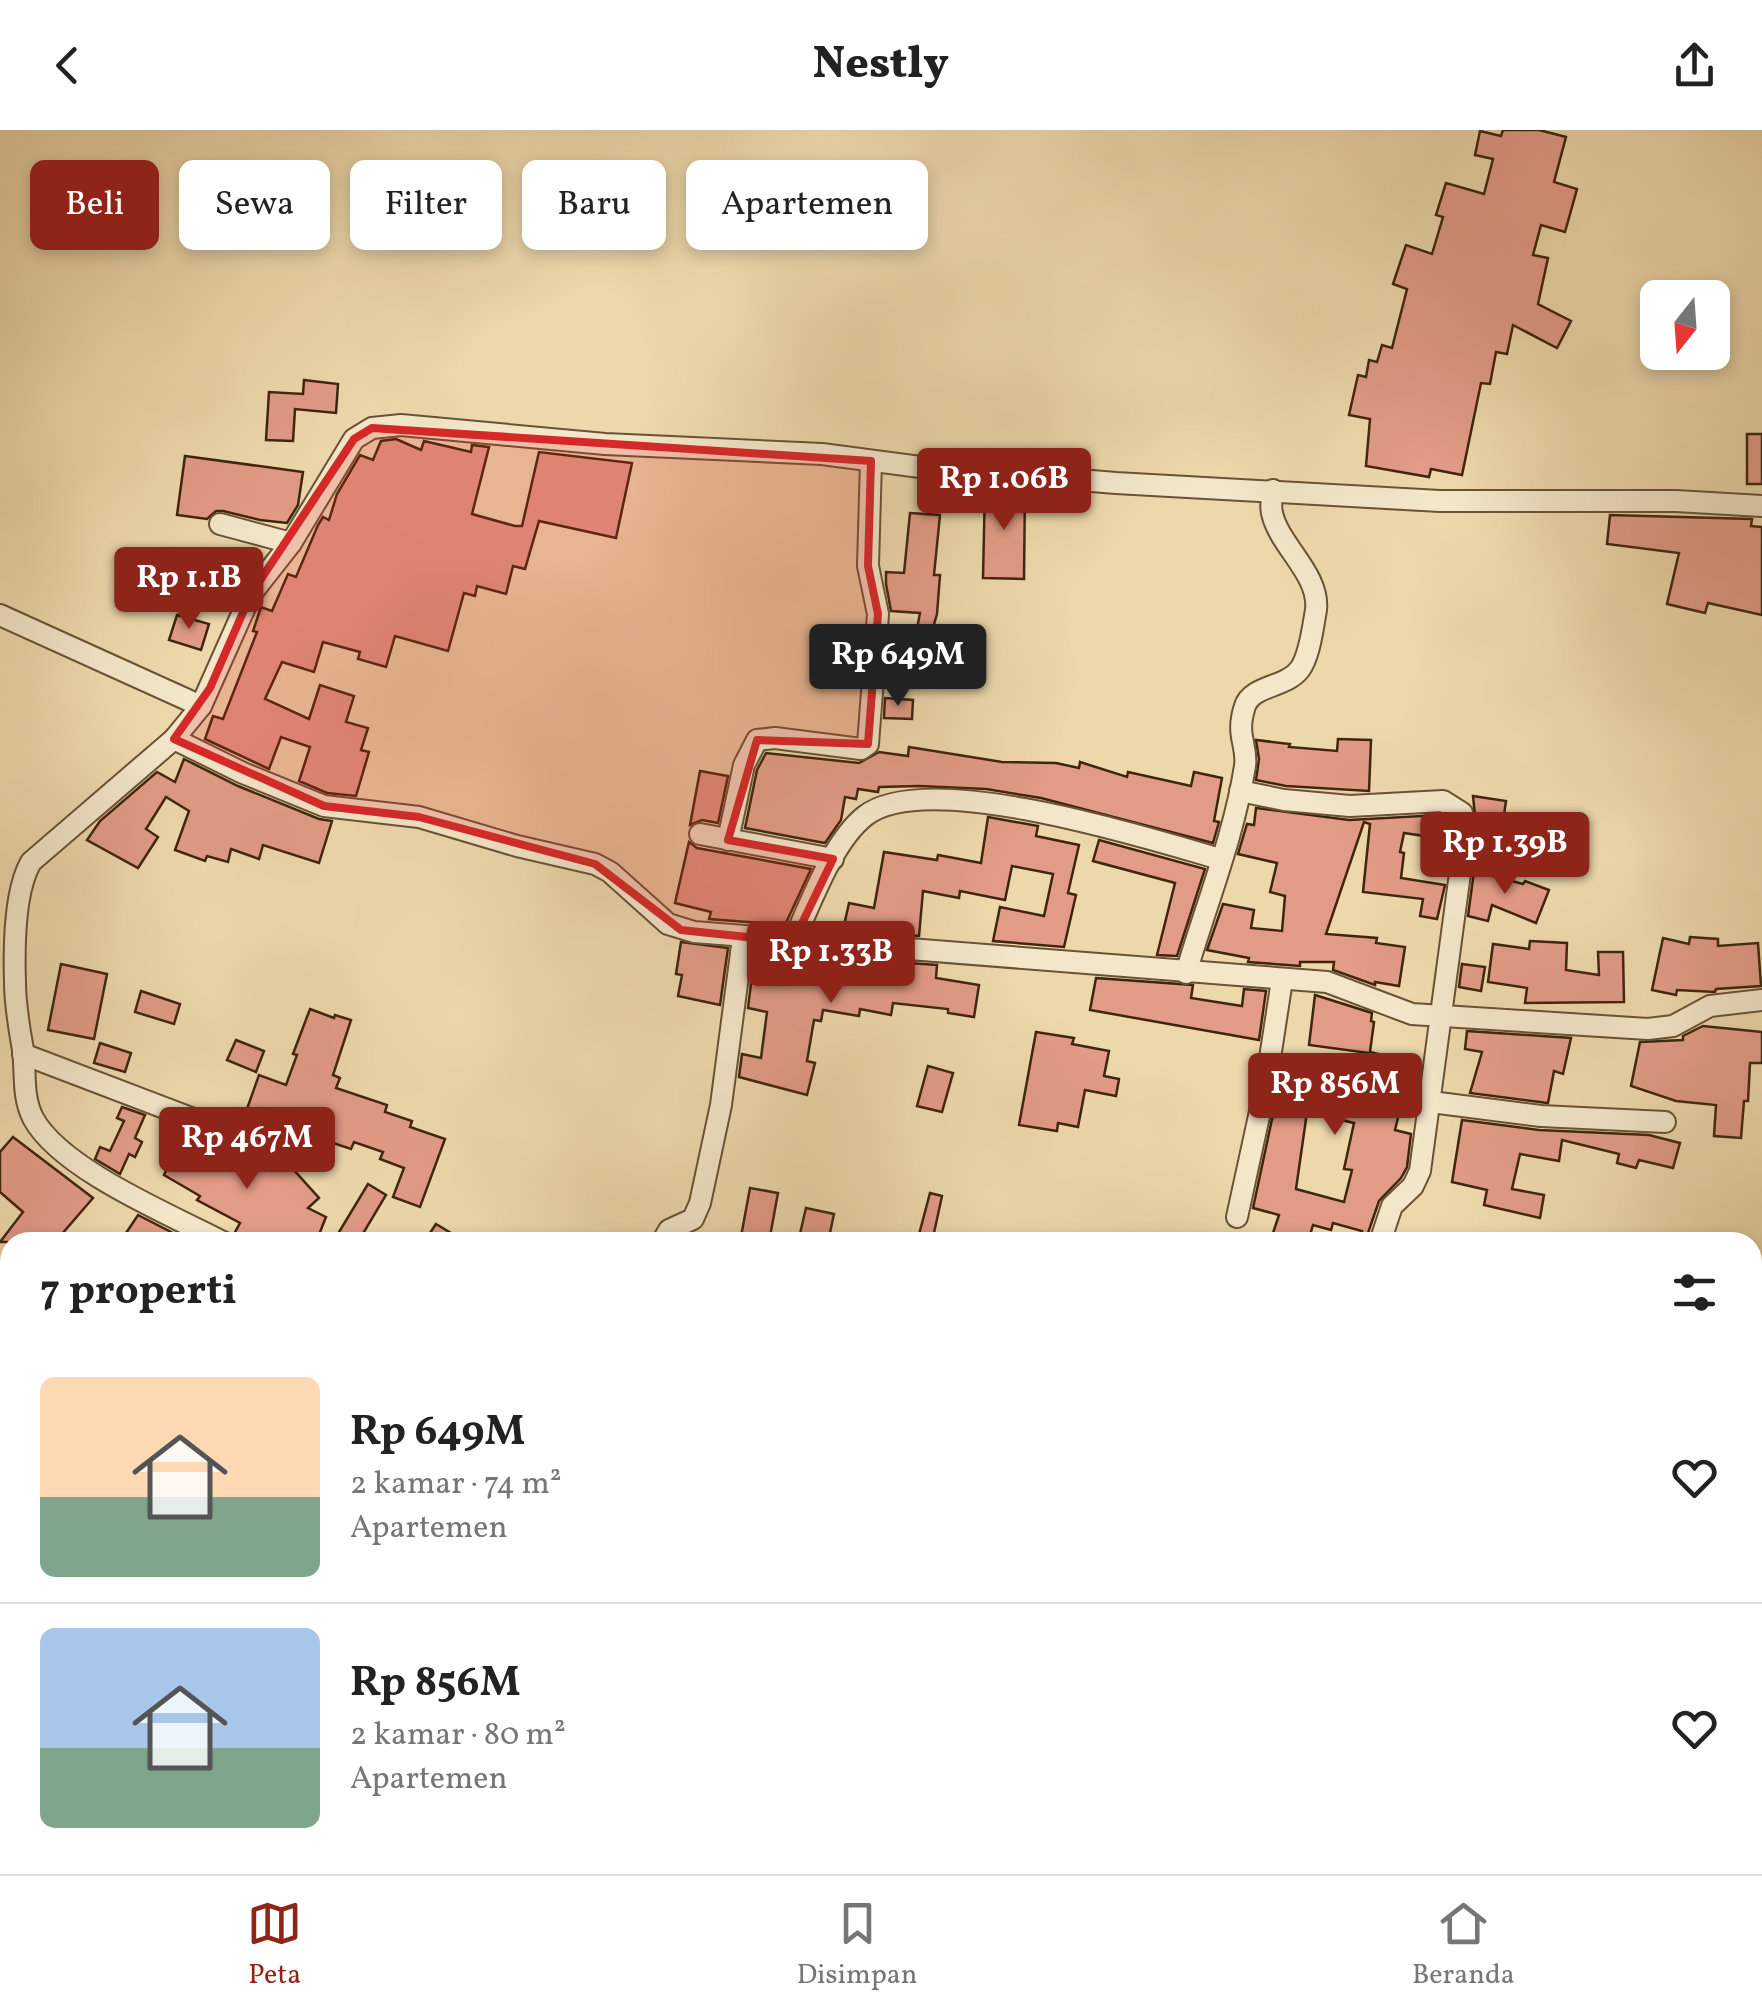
<!DOCTYPE html>
<html lang="id">
<head>
<meta charset="utf-8">
<style>
  :root { --surface:#fff; --page:#f6f6f6; --text:#222; --muted:#767676; --line:#e0e0e0; --accent:#8f2418 }
  body { margin:0; font-family:Vollkorn,serif; background:var(--page); color:var(--text); height:100vh; display:flex; flex-direction:column; font-size:38px; white-space:nowrap }
  * { box-sizing:border-box; margin:0 }
  p { font-size:32px; color:var(--muted) }
  .icon { flex:none; width:55px; height:55px; fill:none; stroke:currentColor; stroke-width:2; stroke-linecap:round; stroke-linejoin:round }
  .map { position:relative; flex:1; overflow:hidden }
  .panel { position:absolute; left:0px; top:1102px; width:1762px; height:642px; display:flex; flex-direction:column; background:var(--surface); border-radius:30px 30px 0 0; box-shadow:0 5px 15px #0003 }
  .panel>* { flex:none }
  .top-card { position:absolute; left:30px; top:30px; width:1000px; height:90px; display:flex; gap:20px }
  .needle { width:65px; rotate:197deg }
  .controls { position:absolute; left:1640px; top:150px; display:grid; gap:20px }
  .controls a { display:grid; place-items:center; width:90px; height:90px; border-radius:15px; background:var(--surface); box-shadow:0 5px 15px #0003; font-size:50px }
  .price { position:absolute; translate:-50% -85px; padding:0 22px; border-radius:10px; background:var(--accent); color:#fff; font-size:32px; line-height:65px; filter:drop-shadow(0 2px 5px #0008) }
  .price::after { content:''; position:absolute; left:50%; top:60px; width:30px; height:22px; margin-left:-15px; background:inherit; clip-path:polygon(0 0,100% 0,50% 100%) }
  .price.selected { background:#222; color:#fff }
  ul { padding:0; list-style:none }
  li { display:flex; align-items:center; gap:30px; height:250px; padding:0 40px }
  li+li { border-top:2px solid var(--line) }
  li span { display:grid; place-items:center; flex:none; width:280px; height:200px; border-radius:15px; color:#555 }
  li>.icon { margin-inline-start:auto }
  span .icon { width:120px; height:120px; fill:#fffc; stroke-width:1 }
  li b { font-size:42px }
  h2 { display:flex; justify-content:space-between; align-items:center; height:120px; padding:0 40px; font-size:42px }
  .tag { padding:0 35px; border-radius:15px; background:var(--surface); box-shadow:0 5px 15px #0003; font-size:35px; line-height:90px }
  .tag.selected { background:var(--accent); color:#fff }
  header { display:flex; justify-content:space-between; align-items:center; height:130px; padding:0 40px; background:var(--surface); font-size:45px; font-weight:800 }
  .tab-bar { display:flex; justify-content:space-around; align-items:center; height:140px; border-top:2px solid var(--line); background:var(--surface); font-size:28px; color:var(--muted) }
  .tab-bar a { display:grid; justify-items:center; gap:5px }
  .tab-bar .selected { color:var(--accent) }
  .map>svg:first-child { display:block }
  .lines { fill:none; stroke-linecap:round; stroke-linejoin:round }
  .river { stroke:#9bb8b3; stroke-width:35 }
  .building { fill:#e29b86; stroke:#3f250d; stroke-width:2.5; fill-rule:evenodd }
  .minor-casing { stroke:#6a5235; stroke-width:24 }
  .minor { stroke:#f3e6c9; stroke-width:20 }
  .marked { fill:#d62828; fill-opacity:0.2; stroke:#d62828; stroke-width:8; stroke-linejoin:round }
</style>
</head>
<body>
<header><svg class="icon" aria-label="back" viewBox="0 0 24 24"><path d="M15 5l-7 7 7 7"/></svg>Nestly<svg class="icon" aria-label="share" viewBox="0 0 24 24"><path d="M12 15V3M7 8l5-5 5 5M5 13v7h14v-7"/></svg></header>
<div class="map">
<svg width="1762" height="1744" viewBox="0 0 1762 1744">
  <rect width="100%" height="100%" fill="#edd8ac"/>
  <filter id="stains"><feTurbulence type="fractalNoise" baseFrequency=".002" numOctaves="4"/><feColorMatrix values="0 0 0 0 .2 0 0 0 0 .09 0 0 0 0 .02 0 0 0 .5 -.17"/></filter>
  <radialGradient id="worn" r=".72"><stop offset=".6" stop-color="#630" stop-opacity="0"/><stop offset="1" stop-color="#630" stop-opacity=".3"/></radialGradient>
  <g class="lines">
    <g class="river">
      <path d="M1752,1331L1762,1338"/>
      <path d="M889,1744V1735"/>
    </g>
  </g>
  <g class="building">
    <path d="M1503,0H1539L1566,7L1554,52L1577,59L1565,102L1541,95L1533,125L1548,128L1538,174L1571,191L1557,218L1513,195L1507,224L1496,222L1490,254L1481,253L1462,345L1431,339L1429,347L1366,336L1370,289L1349,285L1358,245L1366,247L1369,230L1377,232L1382,215L1392,218L1407,159L1393,154L1406,115L1432,124L1443,87L1436,85L1446,53L1484,64L1493,29L1475,25L1480,1L1501,6Z"/>
    <path d="M304,250L338,254L336,283L295,279L293,311L266,310L269,262L303,264Z"/>
    <rect x="1747" y="304" width="15" height="50"/>
    <path d="M396,309L421,320L424,311L471,322L472,315L489,317L472,384L515,396H522L539,322L632,333L616,408L539,391L525,439L513,436L506,464L477,456L475,466L464,463L448,521L395,506L386,537L358,529L360,522L323,512L314,542L282,532L265,569L309,589L320,555L354,566L346,592L368,598L361,620L369,622L356,666L327,663L299,651L310,617L281,607L269,639L205,609L213,586L223,589L257,502L253,501L261,477L272,481L288,444L296,447L318,395L323,387L329,390L337,364L360,325L373,330L381,311Z"/>
    <path d="M185,326L303,342L298,375L287,393L260,390L223,381H216L207,389L177,385Z"/>
    <path d="M985,356L1025,359L1024,449L983,448Z"/>
    <path d="M910,383L940,385L934,445H940L937,484L932,501L917,499L920,483L891,481L886,454V442L904,443Z"/>
    <path d="M1610,385L1752,389L1751,396L1762,397V485L1708,473L1705,483L1667,474L1679,423L1607,414Z"/>
    <path d="M177,485L209,494L201,520L169,510Z"/>
    <path d="M885,568L913,570L912,589L884,588Z"/>
    <path d="M1338,609L1371,610L1369,661L1286,656L1256,650L1259,629L1256,610L1290,614L1289,617L1337,621Z"/>
    <path d="M909,617L1002,632L1056,633L1079,638L1080,632L1127,647L1128,642L1191,656L1194,642L1222,648L1214,691L1219,692L1213,713L1041,668L986,659L919,656L879,657L878,662L858,659L856,669L845,667L841,690L825,713L745,698L757,640L766,623L859,633L879,622L908,626Z"/>
    <path d="M184,629L238,656L319,689L332,691L319,733L263,715L259,729L231,719L228,732L207,726L205,731L175,720L189,681L166,667L146,699L158,707L138,738L87,710L100,691L157,642L175,652Z"/>
    <path d="M700,641L728,646L718,693L702,690L690,695Z"/>
    <path d="M1473,666L1506,671L1499,718L1478,715Z"/>
    <path d="M1256,678L1349,690L1439,685L1438,693L1450,694L1451,710L1404,703L1400,722L1404,723L1401,748L1445,755L1437,789L1420,786L1423,769L1363,762L1370,694L1364,692L1326,804L1377,808L1376,813L1405,817L1399,856L1375,852V855L1333,840L1334,832H1300V836L1248,832L1249,828L1207,820L1223,774L1254,780L1251,798L1282,801L1285,766L1270,762L1277,733L1238,724L1247,694L1254,695Z"/>
    <path d="M988,687L1038,696L1036,706L1079,715L1068,763L1076,765L1064,817L993,811L1000,777L1044,786L1053,744L1012,736L1005,770L960,761L959,768L923,761L919,806L843,800L849,773L874,778L884,722L937,730L938,725L981,733Z"/>
    <path d="M1099,710L1205,739L1177,826L1157,825L1175,753L1093,731Z"/>
    <path d="M689,712L697,718L811,739L785,795L709,789L711,782L675,773Z"/>
    <path d="M1474,741L1523,754L1525,751L1549,760L1536,793L1492,775L1488,791L1468,786Z"/>
    <path d="M1690,807L1718,809V816L1758,813L1761,856L1716,859L1715,862L1677,860L1676,865L1652,860L1663,808L1689,814Z"/>
    <path d="M1530,811L1567,813L1566,840L1599,845L1598,822H1623L1624,872L1525,873L1527,858L1488,852L1493,814L1529,819Z"/>
    <path d="M681,812L728,818L720,875L678,866L682,845L676,844Z"/>
    <path d="M755,821L866,829L864,841L907,848L909,833L937,835L936,848L979,855L974,887L948,883V879L893,873L891,885L860,879L859,886L823,880L821,891L814,890L807,931L815,933L807,965L739,947L742,924L761,928L767,882L748,878Z"/>
    <path d="M61,834L107,844L94,909L48,900Z"/>
    <path d="M1462,834L1485,837L1481,861L1459,857Z"/>
    <path d="M1096,848L1193,855L1191,868L1242,876L1244,859L1266,861L1259,910L1090,880Z"/>
    <path d="M141,861L180,874L174,894L135,882Z"/>
    <path d="M1315,865L1372,883L1371,891L1374,892L1370,922L1412,932L1395,1000L1411,1004L1407,1037L1401,1048L1379,1071L1367,1106L1361,1104L1362,1101L1333,1093L1331,1100L1313,1095L1308,1112H1270L1279,1085L1253,1078L1281,947L1304,952L1302,959L1329,965L1328,971L1357,978L1369,923L1309,915ZM1307,982L1354,993L1344,1039L1352,1040L1344,1072L1296,1059Z"/>
    <path d="M310,879L334,888L335,885L351,890L333,945L340,948L336,958L387,975L385,982L412,991L410,997L445,1009L420,1077L393,1067L404,1038L380,1029L383,1022L354,1012L351,1019L291,999L287,1006L317,1024L314,1030L301,1026L299,1017L293,1012L242,993L259,945L286,955L297,925L293,924Z"/>
    <path d="M1703,896L1762,902V933H1750L1748,971H1744L1741,1008L1714,1006L1716,975L1676,971L1631,956L1640,912L1683,910V906Z"/>
    <path d="M1467,901L1571,908L1563,944L1554,941L1548,973L1470,963L1482,922L1465,919Z"/>
    <path d="M1036,902L1074,908L1072,914L1109,921L1104,946L1119,949L1116,966L1085,960L1078,997L1058,993L1057,1001L1019,995Z"/>
    <path d="M236,910L264,921L256,942L227,930Z"/>
    <path d="M100,913L131,923L125,942L94,933Z"/>
    <path d="M928,936L953,943L942,982L917,976Z"/>
    <path d="M122,977L145,985L135,1008L142,1012L135,1027L129,1024L120,1044L95,1029L100,1017L110,1021L124,991L117,988Z"/>
    <path d="M1462,990L1539,1000L1649,1005L1680,1013L1673,1038L1639,1030L1636,1038L1617,1033L1619,1024L1562,1010L1559,1031L1520,1024L1512,1059L1544,1065L1540,1088L1484,1075L1487,1060L1452,1052Z"/>
    <path d="M185,1000L221,1018L222,1015L283,1038H292L319,1068L308,1078L326,1087L316,1112H237L234,1104L240,1093L197,1070L200,1066L164,1045Z"/>
    <path d="M13,1007L93,1068L55,1112H0L23,1082L0,1062V1022Z"/>
    <path d="M368,1054L386,1065L358,1112H333Z"/>
    <path d="M750,1058L778,1063L769,1112H740Z"/>
    <path d="M930,1063L942,1066L932,1112H917Z"/>
    <path d="M806,1078L834,1084L828,1112L799,1108Z"/>
    <path d="M138,1085L173,1103L190,1112H120Z"/>
    <path d="M436,1094L466,1112H424Z"/>
  </g>
  <g class="lines">
    <defs>
      <g id="minor">
        <path d="M220,394L291,413"/>
        <path d="M0,485L201,576"/>
        <path d="M174,609L243,643L324,676L419,687L517,716L595,734L610,742L668,794L694,802L1327,852L1412,884L1648,899L1673,896L1710,876L1762,870"/>
        <path d="M1240,661L1284,670L1350,676L1443,671L1462,683L1465,706L1420,1041L1413,1056L1392,1076L1380,1112"/>
        <path d="M700,704L833,729"/>
        <path d="M728,710L744,635L757,610L775,608L861,619L868,614L878,484L868,436L871,331"/>
        <path d="M793,812C810,775 832,712 865,686C926,638 1148,708 1220,729"/>
        <path d="M1186,843C1206,775 1234,706 1245,636C1248,615 1235,606 1245,576C1252,555 1286,558 1300,539C1310,525 1313,496 1316,480C1320,444 1279,416 1272,383C1270,376 1272,368 1273,360"/>
        <path d="M23,924L288,1025"/>
        <path d="M1431,972L1541,986L1665,992"/>
        <path d="M1237,1087L1266,954L1282,850"/>
        <path d="M223,1112C171,1085 60,1039 33,988C22,966 26,944 23,920C19,897 15,876 15,852C14,820 14,761 31,732L174,609L201,576L251,464L291,413L354,309L372,298L401,295L605,314L822,324L920,337L1116,353L1440,371H1676L1762,376"/>
        <path d="M662,1112L669,1100L693,1089L700,1073L721,975L743,808"/>
        <path d="M1752,1291L1762,1294"/>
      </g>
    </defs>
    <use href="#minor" class="minor-casing"/>
    <use href="#minor" class="minor"/>
  </g>
  <path class="marked" d="M372,298L871,331L868,436L878,484L868,614L757,610L728,710L833,729L793,812L681,800L595,734L419,687L324,676L174,609L210,558L251,464L354,309Z"/>
  <rect width="100%" height="100%" filter="url(#stains)"/>
  <rect width="100%" height="100%" fill="url(#worn)"/>
</svg>
<div class="controls">
<a><svg class="needle" viewBox="-14 -14 28 28"><path d="M0-13l5 13h-10z" fill="#e53935"/><path d="M0 13l5-13h-10z" fill="#767676"/></svg></a>
</div>
<b class="price" style="left:1004px;top:403px">Rp 1.06B</b>
<b class="price" style="left:189px;top:502px">Rp 1.1B</b>
<b class="price selected" style="left:898px;top:579px">Rp 649M</b>
<b class="price" style="left:1505px;top:767px">Rp 1.39B</b>
<b class="price" style="left:831px;top:876px">Rp 1.33B</b>
<b class="price" style="left:1335px;top:1008px">Rp 856M</b>
<b class="price" style="left:247px;top:1062px">Rp 467M</b>
<div class="top-card">
<a class="tag selected">Beli</a>
<a class="tag">Sewa</a>
<a class="tag">Filter</a>
<a class="tag">Baru</a>
<a class="tag">Apartemen</a>
</div>
<section class="panel">
<h2>7 properti<svg class="icon" aria-label="filters" viewBox="0 0 24 24"><path d="M4 7h16M4 17h16"/><circle cx="9" cy="7" r="2"/><circle cx="15" cy="17" r="2"/></svg></h2>
<ul>
<li><span style="background:linear-gradient(#ffd9b3 60%,#7fa58c 0)"><svg class="icon" aria-label="home" viewBox="0 0 24 24"><path d="M3 11l9-7 9 7M6 9v11h12V9"/></svg></span><div><b>Rp 649M</b><p>2 kamar · 74 m²</p><p>Apartemen</p></div><svg class="icon" aria-label="heart" viewBox="0 0 24 24"><path d="M12 20l-8-8c-3-5 5-10 8-4 3-6 11-1 8 4z"/></svg></li>
<li><span style="background:linear-gradient(#a9c7e8 60%,#7fa58c 0)"><svg class="icon" aria-label="home" viewBox="0 0 24 24"><path d="M3 11l9-7 9 7M6 9v11h12V9"/></svg></span><div><b>Rp 856M</b><p>2 kamar · 80 m²</p><p>Apartemen</p></div><svg class="icon" aria-label="heart" viewBox="0 0 24 24"><path d="M12 20l-8-8c-3-5 5-10 8-4 3-6 11-1 8 4z"/></svg></li>
</ul>
</section>
</div>
<nav class="tab-bar">
<a class="selected"><svg class="icon" aria-label="map" viewBox="0 0 24 24"><path d="M3 6l6-2 6 2 6-2v14l-6 2-6-2-6 2zM9 4v14M15 6v14"/></svg>Peta</a>
<a><svg class="icon" aria-label="saved" viewBox="0 0 24 24"><path d="M7 4h10v16l-5-4-5 4z"/></svg>Disimpan</a>
<a><svg class="icon" aria-label="home" viewBox="0 0 24 24"><path d="M3 11l9-7 9 7M6 9v11h12V9"/></svg>Beranda</a>
</nav>
</body>
</html>
